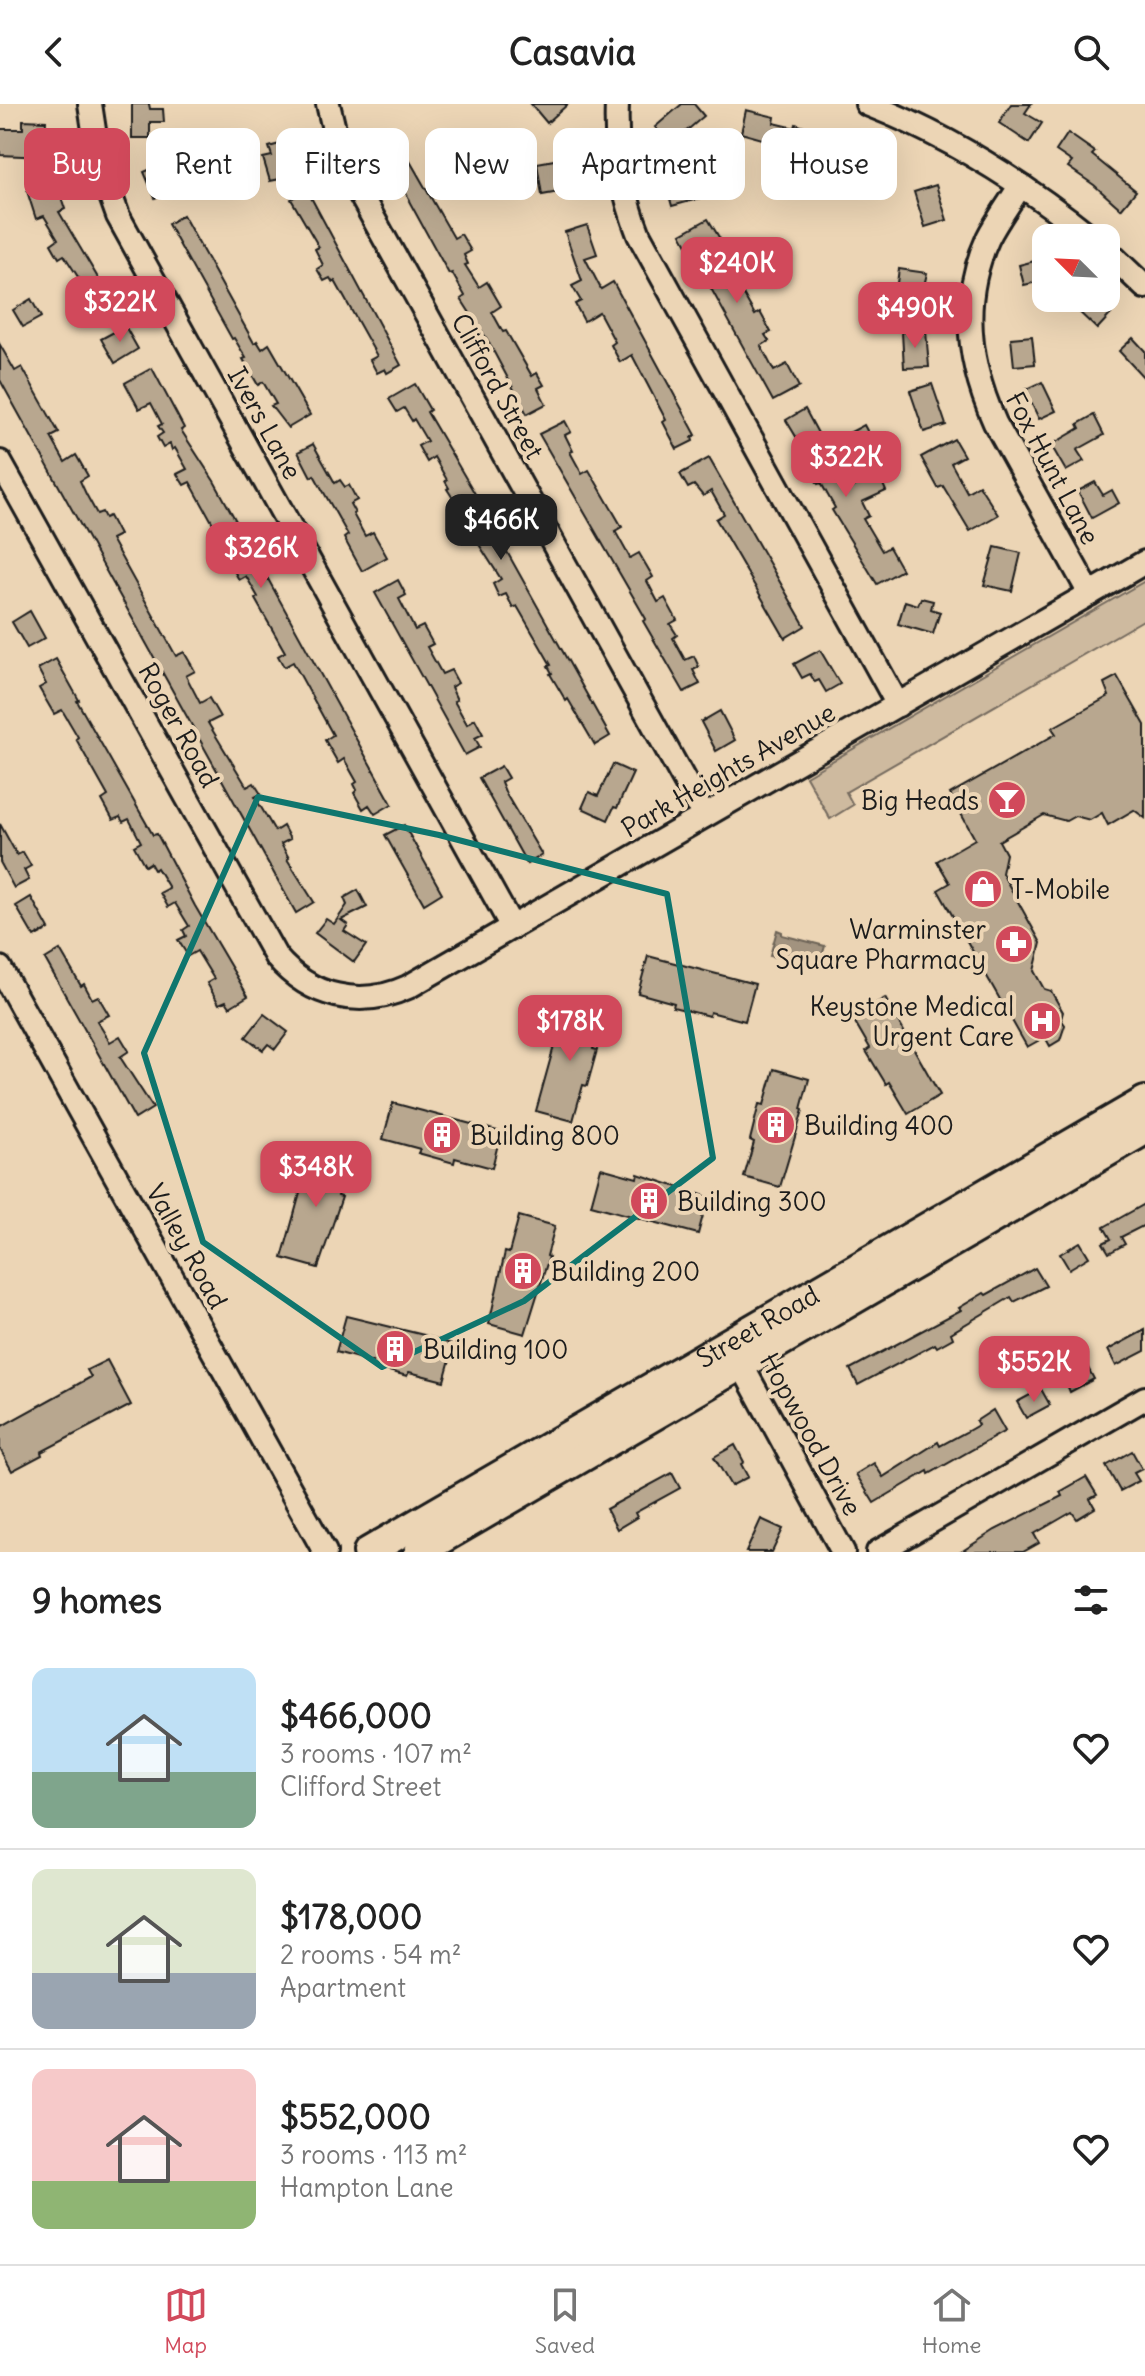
<!DOCTYPE html>
<html lang="en">
<head>
<meta charset="utf-8">
<style>
  :root { --surface:#fff; --page:#f2f2f2; --text:#222; --muted:#767676; --line:#e0e0e0; --accent:#d1495b }
  body { margin:0; font-family:Delius,sans-serif; background:var(--page); color:var(--text); height:100vh; display:flex; flex-direction:column; font-size:30px; white-space:nowrap }
  * { box-sizing:border-box; margin:0 }
  p { font-size:26px; color:var(--muted) }
  .icon { flex:none; width:44px; height:44px; fill:none; stroke:currentColor; stroke-width:2; stroke-linecap:round; stroke-linejoin:round }
  .map { position:relative; height:1448px; overflow:hidden }
  .panel { display:flex; flex-direction:column; background:var(--surface); flex:1 }
  .panel>* { flex:none }
  .guide { position:absolute; left:24px; top:24px; width:1098px; height:72px; display:flex; gap:16px }
  .needle { width:52px; rotate:294deg }
  .fabs { position:absolute; left:1032px; top:120px; display:grid; gap:16px }
  .fabs a { display:grid; place-items:center; width:88px; height:88px; border-radius:16px; background:var(--surface); box-shadow:0 8px 32px #0002; font-size:40px }
  .price { position:absolute; translate:-50% -68px; padding:0 18px; border-radius:16px; background:var(--accent); color:#fff; font-size:26px; line-height:52px; filter:drop-shadow(0 2px 4px #0008) }
  .price::after { content:''; position:absolute; left:50%; top:48px; width:24px; height:18px; margin-left:-12px; background:inherit; clip-path:polygon(0 0,100% 0,50% 100%) }
  .price.active { background:#222; color:#fff }
  ul { padding:0; list-style:none }
  li { display:flex; align-items:center; gap:24px; height:200px; padding:0 32px }
  li+li { border-top:2px solid var(--line) }
  li span { display:grid; place-items:center; flex:none; width:224px; height:160px; border-radius:16px; color:#555 }
  li>.icon { margin-inline-start:auto }
  span .icon { width:96px; height:96px; fill:#fffc; stroke-width:1 }
  li b { font-size:34px }
  h2 { display:flex; justify-content:space-between; align-items:center; height:96px; padding:0 32px; font-size:34px }
  .tag { padding:0 28px; border-radius:16px; background:var(--surface); box-shadow:0 8px 32px #0002; font-size:28px; line-height:72px }
  .tag.active { background:var(--accent); color:#fff }
  header { display:flex; justify-content:space-between; align-items:center; height:104px; padding:0 32px; background:var(--surface); font-size:36px; font-weight:700 }
  .tabs { display:flex; justify-content:space-around; align-items:center; height:112px; border-top:2px solid var(--line); background:var(--surface); font-size:22px; color:var(--muted) }
  .tabs a { display:grid; justify-items:center; gap:4px }
  .tabs .active { color:var(--accent) }
  .map>svg:first-child { display:block }
  .green { fill:#ceba9f; stroke:#756b5e; stroke-width:2 }
  .water { fill:#a2937f; stroke:#6c6357; stroke-width:2 }
  .building { fill:#b8a78f; stroke:#1c1c1c; stroke-width:2 }
  .lines { fill:none; stroke-linecap:round; stroke-linejoin:round }
  .minor-casing { stroke:#1c1c1c; stroke-width:28 }
  .major-casing { stroke:#1c1c1c; stroke-width:34 }
  .minor { stroke:#ecd5b5; stroke-width:22 }
  .major { stroke:#ecd5b5; stroke-width:28 }
  .marked { fill:none; stroke:#0f766e; stroke-width:6; stroke-linejoin:round }
  .labels { text-anchor:middle; dominant-baseline:central; stroke-width:8; stroke-linejoin:round; paint-order:stroke }
  .street-label { font-size:26px; fill:#1c1c1c; stroke:#ecd5b5 }
  .poi-label { font-size:26px; fill:#1c1c1c; stroke:#ecd5b5; text-anchor:start }
</style>
</head>
<body>
<header><svg class="icon" aria-label="back" viewBox="0 0 24 24"><path d="M15 5l-7 7 7 7"/></svg>Casavia<svg class="icon" aria-label="search" viewBox="0 0 24 24"><circle cx="10" cy="10" r="6"/><path d="M15 15l6 6"/></svg></header>
<div class="map">
<svg width="1145" height="1448" viewBox="0 0 1145 1448">
  <rect width="100%" height="100%" fill="#ecd5b5"/>
  <filter id="ink" filterUnits="userSpaceOnUse"><feTurbulence type="fractalNoise" baseFrequency=".0125" numOctaves="2"/><feDisplacementMap in="SourceGraphic" scale="16" xChannelSelector="R" yChannelSelector="G"/><feConvolveMatrix kernelMatrix="1 2 1 2 8 2 1 2 1" color-interpolation-filters="sRGB"/></filter>
  <g filter="url(#ink)">
    <path class="green" d="M1145,477V515L846,688L853,701L830,715L806,672Z"/>
    <path class="water" d="M777,826L782,828V831L825,842L819,862L777,851L775,853L770,852Z"/>
    <g class="building">
      <path d="M132,0H149L150,5H163L164,18H150V34H132Z"/>
      <path d="M531,0H568L547,19Z"/>
      <path d="M682,0H694L704,12L670,41L655,23Z"/>
      <path d="M1011,0H1031L1025,9L1042,19L1029,39L999,19Z"/>
      <path d="M746,6L775,13L774,19L795,24L796,20L838,35L831,56L817,51L815,59L799,54L801,46L741,29Z"/>
      <path d="M23,16L46,17L44,53L0,51V25H23Z"/>
      <path d="M1068,29L1095,48L1092,51L1136,87L1121,105L1094,81L1068,63L1072,58L1056,47Z"/>
      <path d="M395,31L454,134L461,130L471,147L464,151L468,160L465,161L479,183L487,178L501,202L492,208L503,228L506,227L532,272L537,269L544,281L538,284L546,300L527,310L488,237L461,195L465,192L452,169L449,170L409,97L410,96L383,52L385,51L379,42Z"/>
      <path d="M290,37L300,71L270,77L263,54L272,52L269,43Z"/>
      <path d="M861,42L894,57L885,79L881,77L877,85L861,78L865,70L851,64Z"/>
      <path d="M560,55L565,87L542,91L537,59Z"/>
      <path d="M677,58L681,74L685,72L688,81L696,79L701,94L672,102L661,63Z"/>
      <path d="M160,61L171,87L155,94L144,68Z"/>
      <path d="M53,69L65,105L59,108L114,201L96,212L91,202L84,206L74,190L81,185L77,178L80,176L64,151L59,154L51,140L58,135L44,112L36,115L27,87L37,83L34,76Z"/>
      <path d="M936,81L947,116L925,123L914,88Z"/>
      <path d="M307,86L401,261L387,269L385,265L377,269L370,256L377,252L335,177L333,179L330,174L324,177L317,165L323,161L315,145L319,143L291,95Z"/>
      <path d="M183,111L254,239L257,237L262,245L269,240L310,311L288,324L271,302L276,300L263,278L258,281L243,255L246,254L234,234L232,235L168,120Z"/>
      <path d="M708,115L745,176L740,179L744,185L741,186L755,211L760,208L771,228L765,231L769,237L761,242L774,267L787,260L799,283L773,297L681,130Z"/>
      <path d="M587,121L597,150L585,154L601,185L613,178L696,331L692,333L693,337L677,345L663,318L666,316L632,251L620,258L611,241L615,238L599,208L584,217L575,200L581,197L572,182L582,177L565,128Z"/>
      <path d="M1046,154V176L1024,181L1019,161Z"/>
      <path d="M899,165L927,169L919,204L894,200Z"/>
      <path d="M1084,194H1095L1111,210L1097,225L1075,204Z"/>
      <path d="M31,195L41,213L23,223L13,206Z"/>
      <path d="M125,222L138,245L115,259L101,235Z"/>
      <path d="M926,227L929,263L904,264L902,228Z"/>
      <path d="M1032,232L1035,260L1014,262L1011,234Z"/>
      <path d="M1133,234L1145,247V275L1119,247Z"/>
      <path d="M0,241L15,267L22,263L59,329L51,333L65,358L76,351L88,372L80,377L86,390L97,410L102,408L105,414L109,412L119,431L111,435L176,552L184,548L195,567L186,572L200,599L209,594L220,613L208,619L247,683L254,679L261,690L255,693L275,727L283,722L290,735L281,740L289,754L287,755L314,798L296,809L0,276Z"/>
      <path d="M152,264L184,324L181,326L214,377L392,700L375,710L369,701L363,705L354,689L357,686L354,680L357,678L344,655L338,659L325,636L333,631L293,558L284,563L278,552L285,548L255,495L258,493L246,472L239,476L227,454L231,452L190,378L184,381L177,370L187,365L175,344L172,346L170,340L163,344L157,333L163,329L158,322L162,320L151,299L139,305L125,279Z"/>
      <path d="M1042,278L1056,307L1039,315L1025,286Z"/>
      <path d="M415,280L430,306L427,308L481,400L477,402L489,422L492,421L610,632L595,641L568,595L566,597L550,570L552,569L548,562L551,561L517,502L513,504L506,490L499,493L493,480L501,475L473,431L476,430L465,409L463,410L447,385L449,384L445,377L447,376L434,353L427,358L418,342L427,337L414,315L412,317L404,304L397,308L389,295Z"/>
      <path d="M932,280L946,321L924,328L910,287Z"/>
      <path d="M805,305L848,385L879,371L886,387L862,398L869,412L863,415L882,447L889,443L902,466L877,480L832,406L835,404L821,379L818,380L807,361L812,359L786,316Z"/>
      <path d="M1094,311L1104,331L1077,346L1084,357L1066,367L1051,341L1080,324L1078,320Z"/>
      <path d="M565,317L571,328L565,331L573,347L570,348L582,370L589,366L622,423L615,427L630,454L639,449L653,473L647,477L658,498L665,494L677,516L670,520L677,531L673,534L685,556L694,552L699,563L693,566L700,580L684,588L643,517L646,515L539,330Z"/>
      <path d="M864,321L873,338L858,347L849,329Z"/>
      <path d="M954,335L964,352L951,359L967,388L979,381L998,411L970,427L943,382L938,384L921,353Z"/>
      <path d="M313,340L335,379L340,376L345,383L349,381L357,396L350,400L355,409L353,410L365,432L373,428L387,453L362,467L344,434L348,431L314,371L311,373L298,348Z"/>
      <path d="M709,354L805,522L785,534L716,415L724,410L711,387L703,392L694,381L688,384L680,370Z"/>
      <path d="M1095,378L1103,391L1112,386L1119,399L1092,414L1078,387Z"/>
      <path d="M995,443L1021,449L1012,487L984,481Z"/>
      <path d="M398,476L406,491L399,495L415,526L423,522L433,540L427,543L442,570L451,566L458,579L451,583L457,596L454,597L467,620L475,615L483,630L475,634L480,643L465,651L375,489Z"/>
      <path d="M921,494L933,497L931,505L940,508L933,530L898,520L905,497L918,501Z"/>
      <path d="M30,507L45,534L27,544L12,518Z"/>
      <path d="M820,546L840,580L826,588L819,576L815,578L810,570L802,574L794,560Z"/>
      <path d="M56,555L79,596L77,597L153,731L157,730L195,802L248,892L230,903L226,897L219,900L207,879L214,875L197,847L188,852L178,836L186,832L183,826L189,822L175,799L168,803L160,789L169,784L157,764L154,766L150,759L145,762L134,742L141,738L129,715L123,718L120,713L113,716L102,696L108,692L76,635L78,633L62,606L54,610L39,584L46,580L38,565Z"/>
      <path d="M1117,572L1145,621V714L1134,706L1108,721L1102,709L1090,716L1075,712L1066,717L1044,711L999,737L1006,750L1002,769L1041,839L1034,867L1044,885L1051,887L1063,908L1061,915L1065,921L1060,936L1050,942L1045,933L1027,943L938,786L950,779L937,757L975,735L950,690L1056,630L1052,624L1109,592L1104,579Z"/>
      <path d="M720,607L735,636L716,647L701,618Z"/>
      <path d="M613,660L633,669L617,704L614,703L608,716L582,704L589,688L598,692Z"/>
      <path d="M501,662L508,674L501,678L506,690L542,751L527,760L479,674Z"/>
      <path d="M0,720L17,751L23,748L31,762L24,766L29,776L14,784L0,758Z"/>
      <path d="M404,721L442,789L424,800L385,731Z"/>
      <path d="M358,786L367,803L341,816L348,821L344,827L366,841L354,858L315,829L326,815L334,820L347,801L344,794Z"/>
      <path d="M31,793L49,825L34,833L16,802Z"/>
      <path d="M60,846L81,882L84,880L92,895L98,892L109,911L97,917L110,938L120,932L129,947L120,953L153,1004L135,1015L45,855Z"/>
      <path d="M648,852L755,880L745,917L710,908L709,912L673,903L674,899L638,889Z"/>
      <path d="M885,894L940,991L908,1010L889,978L886,980L866,947L870,944L852,913Z"/>
      <path d="M566,899L602,910L593,945L597,946L587,982L583,981L573,1017L536,1007Z"/>
      <path d="M264,910L288,928L275,945L268,940L263,946L246,933Z"/>
      <path d="M774,965L809,975L801,1005L803,1006L780,1083L744,1073L754,1038L750,1036L759,1000L764,1001Z"/>
      <path d="M393,999L501,1028L492,1064L455,1054L454,1059L418,1049L420,1045L383,1035Z"/>
      <path d="M312,1046L348,1056L338,1092L342,1093L318,1164L282,1154Z"/>
      <path d="M601,1064L637,1074L638,1070L708,1093L698,1130L591,1101Z"/>
      <path d="M1145,1100V1121L1121,1133L1125,1140L1109,1149L1103,1139L1111,1135L1104,1123Z"/>
      <path d="M519,1112L555,1122L547,1152L549,1153L525,1230L489,1220L505,1148L509,1149Z"/>
      <path d="M1080,1138L1089,1153L1069,1165L1060,1150Z"/>
      <path d="M1035,1164L1046,1182L1014,1198L1011,1193L951,1229L953,1234L937,1243L935,1240L858,1281L850,1265L961,1206L959,1204L984,1189L986,1191Z"/>
      <path d="M346,1212L424,1231L454,1241L444,1277L409,1268L407,1272L371,1262L372,1258L336,1248Z"/>
      <path d="M1145,1226V1247L1116,1262L1108,1246Z"/>
      <path d="M107,1256L131,1301L41,1348L42,1351L12,1367L0,1345V1323L91,1273L87,1266Z"/>
      <path d="M1074,1259L1077,1264L1086,1260L1094,1275L1070,1288L1061,1266Z"/>
      <path d="M1041,1285L1050,1301L1026,1314L1017,1298Z"/>
      <path d="M993,1306L1005,1327L929,1370L928,1367L874,1399L856,1370L874,1359L883,1373L938,1338L940,1342L966,1328L978,1321L976,1317Z"/>
      <path d="M735,1341L744,1358L741,1360L748,1373L731,1382L714,1353Z"/>
      <path d="M1132,1347L1142,1365L1134,1369L1139,1377L1120,1387L1106,1362Z"/>
      <path d="M672,1369L680,1384L635,1409L637,1413L617,1425L606,1405Z"/>
      <path d="M1086,1373L1097,1391L1090,1395L1095,1404L1077,1415L1072,1408L1034,1430L1039,1439L1023,1448H961L995,1426L1062,1392L1060,1388Z"/>
      <path d="M761,1415L783,1425L772,1448H746Z"/>
    </g>
    <g class="lines">
      <defs>
        <g id="minor">
          <path d="M90,0L99,59L118,112L512,823"/>
          <path d="M328,0L338,42L355,81L704,712"/>
          <path d="M617,0C615,46 622,88 639,131L898,601"/>
          <path d="M867,0C949,32 1024,79 1092,134"/>
          <path d="M1020,82C1010,99 997,116 988,134C960,195 968,259 995,319L1090,490"/>
          <path d="M1106,146L1145,183"/>
          <path d="M0,358L276,853C310,893 360,905 408,883L1145,458"/>
          <path d="M0,864L325,1448"/>
          <path d="M735,1249L843,1448"/>
          <path d="M878,1448L1145,1294"/>
        </g>
        <g id="major">
          <path id="s1" d="M368,1448L1145,997"/>
          <path d="M419,1448L1145,1026"/>
        </g>
      </defs>
      <use href="#minor" class="minor-casing"/>
      <use href="#major" class="major-casing"/>
      <use href="#minor" class="minor"/>
      <use href="#major" class="major"/>
    </g>
  </g>
  <path class="marked" d="M258,693L439,731L667,790L713,1054L524,1197L382,1263L203,1138L144,949Z"/>
  <defs>
    <symbol id="bar-disc" viewBox="-11 -11 22 22"><circle r="9.5" fill="#d1495b" stroke="#ecd5b5"/><path d="M-6-5H6L.8 .8V4.5H3.5V6h-7V4.5H-.8V.8Z" fill="#fff"/></symbol>
    <symbol id="shop-disc" viewBox="-11 -11 22 22"><circle r="9.5" fill="#d1495b" stroke="#ecd5b5"/><path d="M-5-2.5h2.3a2.7 3.5 0 0 1 5.4 0H5L5.5 6h-11ZM-1.5-2.5h3a1.5 2.3 0 0 0-3 0Z" fill="#fff"/></symbol>
    <symbol id="pharmacy-disc" viewBox="-11 -11 22 22"><circle r="9.5" fill="#d1495b" stroke="#ecd5b5"/><path d="M-2-6h4v4h4v4h-4v4h-4v-4h-4v-4h4Z" fill="#fff"/></symbol>
    <symbol id="hospital-disc" viewBox="-11 -11 22 22"><circle r="9.5" fill="#d1495b" stroke="#ecd5b5"/><path d="M-5-5h3v3.5h4V-5h3V5h-3V1.5h-4V5h-3Z" fill="#fff"/></symbol>
    <symbol id="building-disc" viewBox="-11 -11 22 22"><circle r="9.5" fill="#d1495b" stroke="#ecd5b5"/><path d="M-4-6H4V6H1V3H-1V6H-4ZM-2.5-4.3h1.7v1.8h-1.7ZM.8-4.3h1.7v1.8H.8ZM-2.5-1h1.7V.8h-1.7ZM.8-1h1.7V.8H.8Z" fill="#fff"/></symbol>
  </defs>
  <g fill-rule="evenodd">
    <use href="#bar-disc" x="985" y="674" width="44" height="44"/>
    <use href="#shop-disc" x="961" y="763" width="44" height="44"/>
    <use href="#pharmacy-disc" x="992" y="818" width="44" height="44"/>
    <use href="#hospital-disc" x="1020" y="895" width="44" height="44"/>
    <use href="#building-disc" x="754" y="999" width="44" height="44"/>
    <use href="#building-disc" x="420" y="1009" width="44" height="44"/>
    <use href="#building-disc" x="627" y="1075" width="44" height="44"/>
    <use href="#building-disc" x="501" y="1145" width="44" height="44"/>
    <use href="#building-disc" x="373" y="1223" width="44" height="44"/>
  </g>
  <g class="labels">
    <g class="street-label">
      <text transform="translate(498 282) rotate(61)">Clifford Street</text>
      <text transform="translate(265 319) rotate(61)">Ivers Lane</text>
      <text transform="translate(1053 364) rotate(62)">Fox Hunt Lane</text>
      <text transform="translate(179 621) rotate(61)">Roger Road</text>
      <text transform="translate(728 666) rotate(-30)">Park Heights Avenue</text>
      <text transform="translate(187 1142) rotate(61)">Valley Road</text>
      <text stroke="none"><textPath href="#s1" startOffset="450">Street Road</textPath></text>
      <text transform="translate(811 1330) rotate(61)">Hopwood Drive</text>
    </g>
    <g class="poi-label">
      <text x="979" y="696" text-anchor="end">Big Heads</text>
      <text x="1011" y="785">T-Mobile</text>
      <text x="986" y="825" text-anchor="end">Warminster<tspan x="986" dy="30">Square Pharmacy</tspan></text>
      <text x="1014" y="902" text-anchor="end">Keystone Medical<tspan x="1014" dy="30">Urgent Care</tspan></text>
      <text x="804" y="1021">Building 400</text>
      <text x="470" y="1031">Building 800</text>
      <text x="677" y="1097">Building 300</text>
      <text x="551" y="1167">Building 200</text>
      <text x="423" y="1245">Building 100</text>
    </g>
  </g>
</svg>
<div class="fabs">
<a><svg class="needle" viewBox="-14 -14 28 28"><path d="M0-13l5 13h-10z" fill="#e53935"/><path d="M0 13l5-13h-10z" fill="#767676"/></svg></a>
</div>
<b class="price" style="left:737px;top:201px">$240K</b>
<b class="price" style="left:120px;top:240px">$322K</b>
<b class="price" style="left:915px;top:246px">$490K</b>
<b class="price" style="left:846px;top:395px">$322K</b>
<b class="price active" style="left:501px;top:458px">$466K</b>
<b class="price" style="left:261px;top:486px">$326K</b>
<b class="price" style="left:570px;top:959px">$178K</b>
<b class="price" style="left:316px;top:1105px">$348K</b>
<b class="price" style="left:1034px;top:1300px">$552K</b>
<div class="guide">
<a class="tag active">Buy</a>
<a class="tag">Rent</a>
<a class="tag">Filters</a>
<a class="tag">New</a>
<a class="tag">Apartment</a>
<a class="tag">House</a>
</div>
</div>
<section class="panel">
<h2>9 homes<svg class="icon" aria-label="filters" viewBox="0 0 24 24"><path d="M4 7h16M4 17h16"/><circle cx="9" cy="7" r="2"/><circle cx="15" cy="17" r="2"/></svg></h2>
<ul>
<li><span style="background:linear-gradient(#bfe0f5 65%,#7fa58c 0)"><svg class="icon" aria-label="home" viewBox="0 0 24 24"><path d="M3 11l9-7 9 7M6 9v11h12V9"/></svg></span><div><b>$466,000</b><p>3 rooms · 107 m²</p><p>Clifford Street</p></div><svg class="icon" aria-label="heart" viewBox="0 0 24 24"><path d="M12 20l-8-8c-3-5 5-10 8-4 3-6 11-1 8 4z"/></svg></li>
<li><span style="background:linear-gradient(#dfe7d0 65%,#9aa5b1 0)"><svg class="icon" aria-label="home" viewBox="0 0 24 24"><path d="M3 11l9-7 9 7M6 9v11h12V9"/></svg></span><div><b>$178,000</b><p>2 rooms · 54 m²</p><p>Apartment</p></div><svg class="icon" aria-label="heart" viewBox="0 0 24 24"><path d="M12 20l-8-8c-3-5 5-10 8-4 3-6 11-1 8 4z"/></svg></li>
<li><span style="background:linear-gradient(#f6c9c9 70%,#8fb573 0)"><svg class="icon" aria-label="home" viewBox="0 0 24 24"><path d="M3 11l9-7 9 7M6 9v11h12V9"/></svg></span><div><b>$552,000</b><p>3 rooms · 113 m²</p><p>Hampton Lane</p></div><svg class="icon" aria-label="heart" viewBox="0 0 24 24"><path d="M12 20l-8-8c-3-5 5-10 8-4 3-6 11-1 8 4z"/></svg></li>
</ul>
</section>
<nav class="tabs">
<a class="active"><svg class="icon" aria-label="map" viewBox="0 0 24 24"><path d="M3 6l6-2 6 2 6-2v14l-6 2-6-2-6 2zM9 4v14M15 6v14"/></svg>Map</a>
<a><svg class="icon" aria-label="saved" viewBox="0 0 24 24"><path d="M7 4h10v16l-5-4-5 4z"/></svg>Saved</a>
<a><svg class="icon" aria-label="home" viewBox="0 0 24 24"><path d="M3 11l9-7 9 7M6 9v11h12V9"/></svg>Home</a>
</nav>
</body>
</html>
